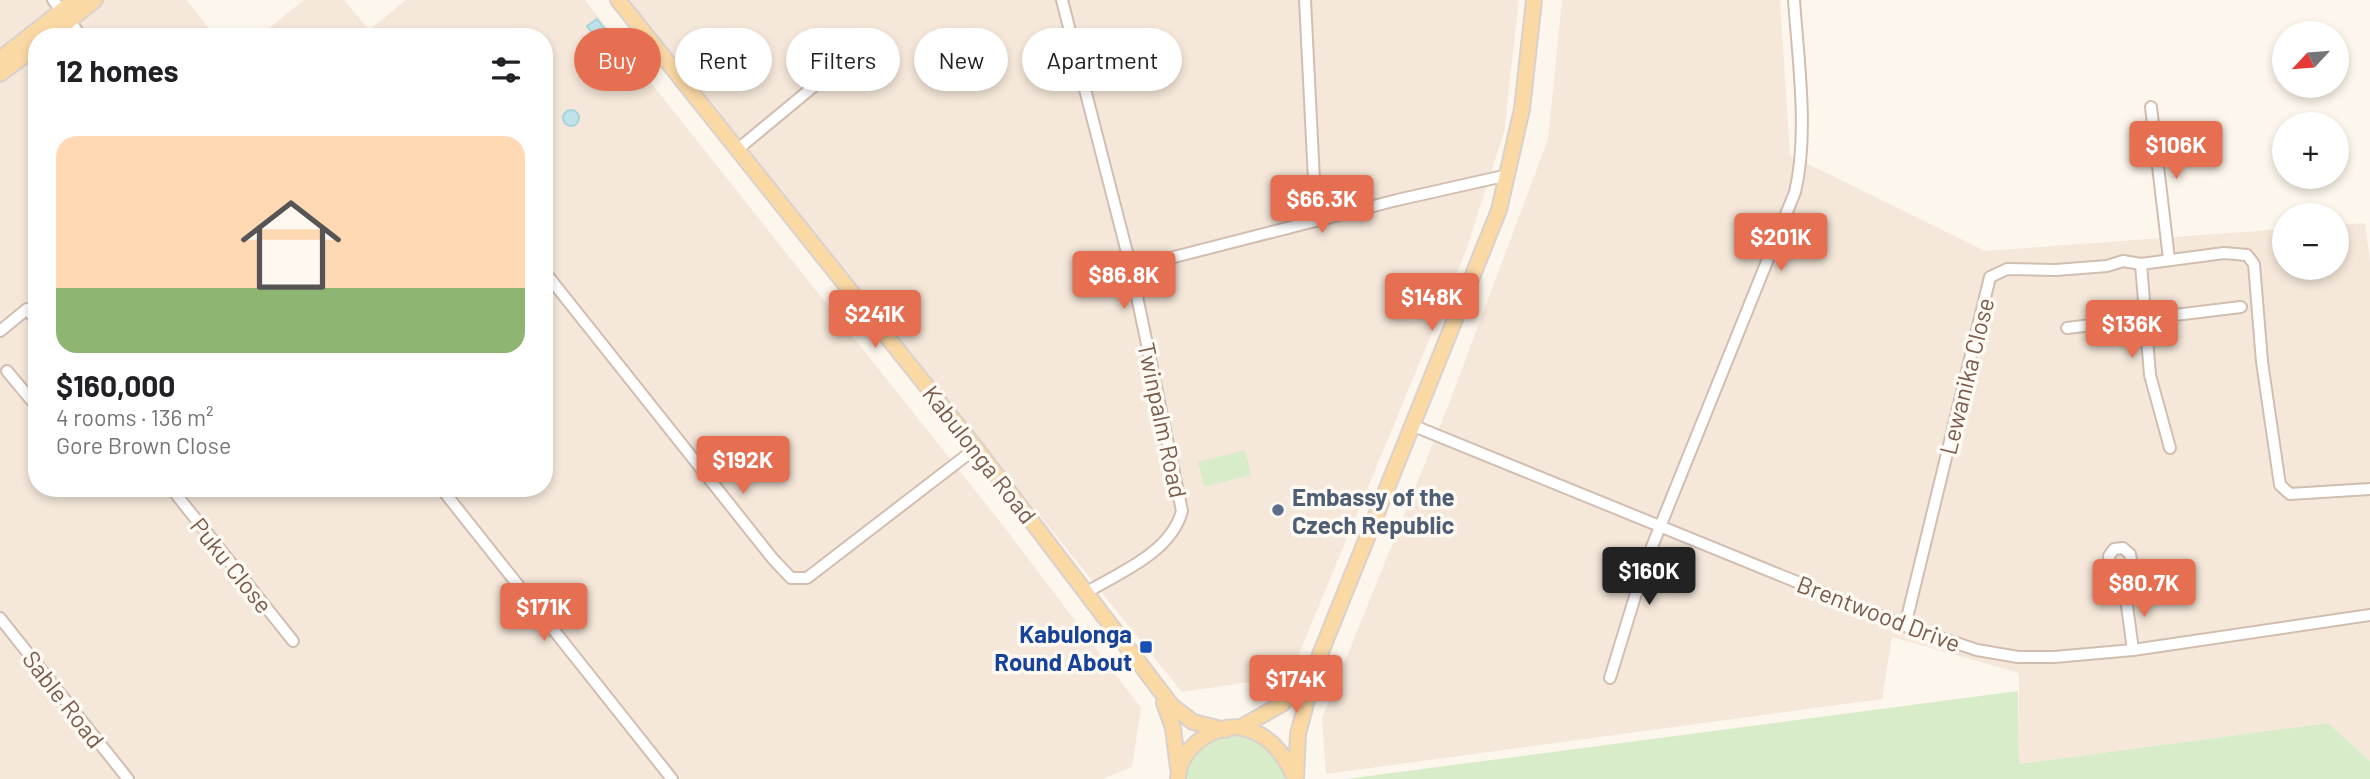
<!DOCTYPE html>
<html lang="en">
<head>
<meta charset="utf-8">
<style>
  :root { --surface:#fff; --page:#f2f2f2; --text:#202124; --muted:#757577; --accent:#e76f51 }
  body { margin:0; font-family:Barlow,sans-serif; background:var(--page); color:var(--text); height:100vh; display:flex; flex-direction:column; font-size:26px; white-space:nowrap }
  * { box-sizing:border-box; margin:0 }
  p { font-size:23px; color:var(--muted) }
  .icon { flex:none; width:38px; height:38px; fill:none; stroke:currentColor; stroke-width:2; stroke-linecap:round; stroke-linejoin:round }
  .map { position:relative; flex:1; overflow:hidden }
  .sheet { position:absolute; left:28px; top:28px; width:525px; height:469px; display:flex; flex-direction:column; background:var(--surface); border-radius:28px; box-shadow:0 4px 10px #0003 }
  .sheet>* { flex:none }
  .banner { position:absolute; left:574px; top:28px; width:665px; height:63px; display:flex; gap:14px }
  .needle { width:46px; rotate:244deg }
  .buttons { position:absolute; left:2272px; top:21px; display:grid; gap:14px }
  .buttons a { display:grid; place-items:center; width:77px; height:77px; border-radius:50%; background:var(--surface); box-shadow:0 4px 10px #0003; font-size:35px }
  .price { position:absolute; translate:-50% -60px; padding:0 16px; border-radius:7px; background:var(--accent); color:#fff; font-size:23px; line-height:46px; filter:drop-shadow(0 2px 4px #0008) }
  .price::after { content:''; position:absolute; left:50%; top:42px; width:21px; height:16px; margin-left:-10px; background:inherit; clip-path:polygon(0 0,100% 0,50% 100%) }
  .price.current { background:#222; color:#fff }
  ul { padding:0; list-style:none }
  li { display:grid; align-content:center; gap:14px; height:371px; padding:0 28px }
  li span { display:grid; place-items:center; height:217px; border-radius:21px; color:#555 }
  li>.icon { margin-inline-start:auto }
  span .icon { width:126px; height:126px; fill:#fffc; stroke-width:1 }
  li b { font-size:30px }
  h2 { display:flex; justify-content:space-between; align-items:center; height:84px; padding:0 28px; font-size:30px }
  .chip { padding:0 24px; border-radius:32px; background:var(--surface); box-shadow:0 4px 10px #0003; font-size:24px; line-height:63px }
  .chip.current { background:var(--accent); color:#fff }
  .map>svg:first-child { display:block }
  .residential { fill:#f5e8da }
  .green { fill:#d8ecc9 }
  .water { fill:#bfe3e8; stroke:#a5d3da; stroke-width:2 }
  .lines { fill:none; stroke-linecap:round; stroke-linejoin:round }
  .minor-casing { stroke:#d1beb0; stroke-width:14 }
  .major-casing { stroke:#dad1cd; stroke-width:18 }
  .minor { stroke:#fff; stroke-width:10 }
  .major { stroke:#fbd9a5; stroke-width:14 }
  .service-dot { fill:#5c6f8a; stroke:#fffaf3; stroke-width:2.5 }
  .transit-dot { fill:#1a4fb4; stroke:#fffaf3; stroke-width:2.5 }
  .labels { text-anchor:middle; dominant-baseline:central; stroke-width:7; stroke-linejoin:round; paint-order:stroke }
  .street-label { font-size:24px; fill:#7a5c4d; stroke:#fffaf3 }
  .service-label { font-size:24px; font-weight:bold; fill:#4e5e75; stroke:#fffaf3; text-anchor:start }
  .transit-label { font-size:24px; font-weight:bold; fill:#164399; stroke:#fffaf3; text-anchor:end }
</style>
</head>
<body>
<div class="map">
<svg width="2370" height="779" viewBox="0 0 2370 779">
  <rect width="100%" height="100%" fill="#fdf6ec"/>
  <g class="residential">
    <path d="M0,0H186L216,37H37V488H544V37H258L304,0H344L369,30L406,0H585L1005,528L1141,708L1132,767L1103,779H0Z"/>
    <path d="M624,0H1519L1504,132L1467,248L1290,676L1182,692Z"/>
    <path d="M1562,0H1780L1790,155L1985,251L2284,229V268H2336V225L2365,223L2370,262V761L2328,723L2019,764V673L1892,637L1882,699L1326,774L1322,718L1448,406L1548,139Z"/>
  </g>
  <g class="green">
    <path d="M1245,450L1251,475L1204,487L1198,462Z"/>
    <path d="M2018,691L2019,764L2328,723L2370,761V779H1346Z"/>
    <path d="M1221,735C1256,734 1272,749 1288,779H1184L1197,748Z"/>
  </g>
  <g class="water">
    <path d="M597,19L608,33L598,41L587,26Z"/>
    <circle cx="571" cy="118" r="8"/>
  </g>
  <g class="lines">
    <defs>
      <g id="minor">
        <path d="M53,0L82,37"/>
        <path d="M1062,0L1131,268L1182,511C1171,552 1121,572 1087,592"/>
        <path d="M1305,0L1316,220"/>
        <path d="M2151,107L2169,259"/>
        <path d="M738,149L872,38"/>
        <path d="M2141,264L2150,375L2170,448"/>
        <path d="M1131,268L1397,200L1508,175"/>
        <path d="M544,271L773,559L791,578H807L976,448"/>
        <path d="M2067,328L2241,307"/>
        <path d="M0,331L27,309L37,321"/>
        <path d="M7,371L37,407"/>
        <path d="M1414,426L1905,626L1977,650L2018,657H2054L2133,650L2370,615"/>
        <path d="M171,488L293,641"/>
        <path d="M441,488L672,779"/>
        <path d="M2123,548L2130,554L2135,583L2131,590C2109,595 2111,571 2109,556L2114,549Z"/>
        <path d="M2125,591L2133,650"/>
        <path d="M0,618L128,779"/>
        <path d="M1905,626L1990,277L2007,269L2056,270L2107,266L2123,261L2141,264L2224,253L2247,255L2254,264L2262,362L2280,485L2290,494L2370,489"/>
        <path d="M1610,678L1645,564L1795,192C1809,134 1798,59 1794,0"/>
      </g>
      <g id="major">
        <path d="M618,0L976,448L1172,706L1193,722L1225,730"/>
        <path d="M49,37L95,0"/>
        <path d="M0,59L75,0"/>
        <path d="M0,74L37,46"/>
        <path d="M1164,703L1173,728L1178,768"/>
        <path d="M1241,727L1282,704L1310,671"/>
        <path d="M1178,779C1178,749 1215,722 1243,728C1268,734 1283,752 1293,774"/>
        <path d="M1296,779L1298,734L1317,662L1499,210L1522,109L1534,0"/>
      </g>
    </defs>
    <use href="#minor" class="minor-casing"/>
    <use href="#major" class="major-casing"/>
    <use href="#minor" class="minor"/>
    <use href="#major" class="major"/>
  </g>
  <circle class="service-dot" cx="1278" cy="510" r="7"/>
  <rect class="transit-dot" x="1139" y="640" width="14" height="14" rx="3.5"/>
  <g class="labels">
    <g class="street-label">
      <text transform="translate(1966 376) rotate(-76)">Lewanika Close</text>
      <text transform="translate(1163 420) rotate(78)">Twinpalm Road</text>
      <text transform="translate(980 454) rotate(52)">Kabulonga Road</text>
      <text transform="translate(232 565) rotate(51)">Puku Close</text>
      <text transform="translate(1879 613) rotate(21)">Brentwood Drive</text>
      <text transform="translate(64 699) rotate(52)">Sable Road</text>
    </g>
    <g class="service-label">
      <text x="1292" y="496">Embassy of the<tspan x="1292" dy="28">Czech Republic</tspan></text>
    </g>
    <g class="transit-label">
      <text x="1132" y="633">Kabulonga<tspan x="1132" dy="28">Round About</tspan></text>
    </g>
  </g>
</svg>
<div class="buttons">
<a><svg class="needle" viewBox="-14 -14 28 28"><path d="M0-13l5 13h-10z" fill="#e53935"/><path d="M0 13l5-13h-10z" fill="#757577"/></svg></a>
<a>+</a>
<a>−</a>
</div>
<b class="price" style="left:2176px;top:181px">$106K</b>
<b class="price" style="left:1322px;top:235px">$66.3K</b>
<b class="price" style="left:1781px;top:273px">$201K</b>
<b class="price" style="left:1124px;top:311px">$86.8K</b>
<b class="price" style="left:1432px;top:333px">$148K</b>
<b class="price" style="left:875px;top:350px">$241K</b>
<b class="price" style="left:2132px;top:360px">$136K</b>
<b class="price" style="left:743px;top:496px">$192K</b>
<b class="price current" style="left:1649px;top:607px">$160K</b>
<b class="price" style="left:2144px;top:619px">$80.7K</b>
<b class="price" style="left:544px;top:643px">$171K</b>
<b class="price" style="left:1296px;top:715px">$174K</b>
<div class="banner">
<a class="chip current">Buy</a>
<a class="chip">Rent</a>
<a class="chip">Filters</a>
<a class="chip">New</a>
<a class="chip">Apartment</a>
</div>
<section class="sheet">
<h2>12 homes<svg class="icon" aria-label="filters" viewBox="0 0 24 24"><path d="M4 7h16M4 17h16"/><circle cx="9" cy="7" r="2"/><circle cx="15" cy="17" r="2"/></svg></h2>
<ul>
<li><span style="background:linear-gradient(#ffd9b3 70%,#8fb573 0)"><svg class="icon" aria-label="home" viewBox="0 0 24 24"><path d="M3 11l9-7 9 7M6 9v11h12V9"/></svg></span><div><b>$160,000</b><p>4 rooms · 136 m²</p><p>Gore Brown Close</p></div></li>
</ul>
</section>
</div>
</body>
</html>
